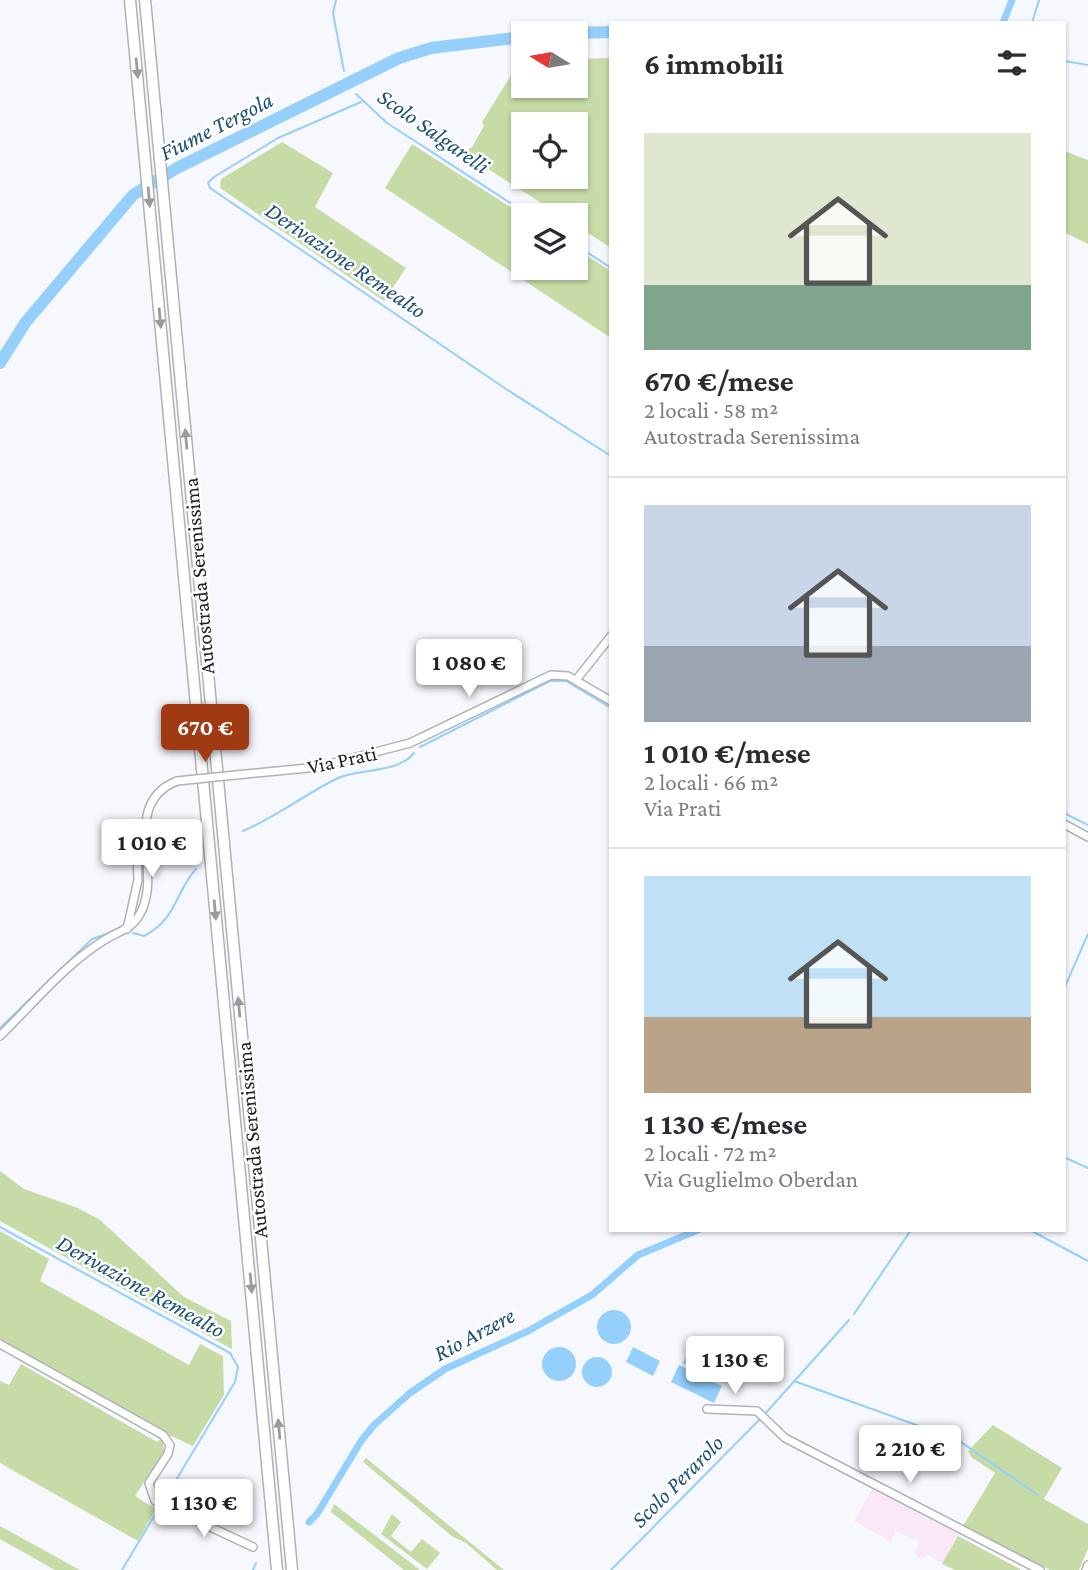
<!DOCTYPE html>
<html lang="it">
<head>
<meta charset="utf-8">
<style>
  :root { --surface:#fff; --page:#f7f7f7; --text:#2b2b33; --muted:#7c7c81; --line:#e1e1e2; --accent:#a03a13 }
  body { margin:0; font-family:"Crimson Pro",serif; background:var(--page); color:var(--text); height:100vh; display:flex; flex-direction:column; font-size:26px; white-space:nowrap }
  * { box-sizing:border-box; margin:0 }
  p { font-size:23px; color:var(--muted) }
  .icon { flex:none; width:38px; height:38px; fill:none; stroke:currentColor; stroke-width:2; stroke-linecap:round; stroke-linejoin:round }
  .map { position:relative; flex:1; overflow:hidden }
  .side { position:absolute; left:609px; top:21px; width:457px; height:1211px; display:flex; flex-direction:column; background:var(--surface); border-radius:0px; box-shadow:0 2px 5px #0004 }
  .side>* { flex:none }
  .needle { width:46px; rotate:281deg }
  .tools { position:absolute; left:511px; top:21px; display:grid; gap:14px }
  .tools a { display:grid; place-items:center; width:77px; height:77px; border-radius:0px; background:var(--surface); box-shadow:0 2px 5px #0004; font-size:35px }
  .price { position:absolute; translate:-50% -60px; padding:0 16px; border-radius:7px; background:#fff; color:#222; font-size:23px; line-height:46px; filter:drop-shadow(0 2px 4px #0008) }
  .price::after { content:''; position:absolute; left:50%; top:42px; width:21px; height:16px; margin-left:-10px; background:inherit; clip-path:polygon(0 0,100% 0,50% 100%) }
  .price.selected { background:var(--accent); color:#fff }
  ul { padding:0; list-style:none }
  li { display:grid; align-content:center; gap:14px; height:371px; padding:0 35px }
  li+li { border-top:2px solid var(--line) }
  li span { display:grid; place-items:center; height:217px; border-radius:0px; color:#555 }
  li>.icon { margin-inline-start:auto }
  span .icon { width:126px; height:126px; fill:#fffc; stroke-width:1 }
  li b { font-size:30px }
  h2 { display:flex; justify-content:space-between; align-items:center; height:84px; padding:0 35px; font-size:30px }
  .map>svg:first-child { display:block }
  .industrial { fill:#fae8f9 }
  .green { fill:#c6dba6; fill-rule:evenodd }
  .water { fill:#95cffc }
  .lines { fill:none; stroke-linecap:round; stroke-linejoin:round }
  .stream { stroke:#95cffc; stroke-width:2 }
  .canal { stroke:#95cffc; stroke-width:7 }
  .river { stroke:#95cffc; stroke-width:12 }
  .minor-casing { stroke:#b0b1b6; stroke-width:10 }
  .highway-casing { stroke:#b0b1b6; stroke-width:13 }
  .minor { stroke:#fff; stroke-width:7 }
  .highway { stroke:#fff; stroke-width:10 }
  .minor-bridge-casing { stroke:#b0b1b6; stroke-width:10; stroke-linecap:butt }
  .minor-bridge { stroke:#fff; stroke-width:7 }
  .oneway { fill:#9b9b9c }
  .labels { text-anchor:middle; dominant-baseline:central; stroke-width:5; stroke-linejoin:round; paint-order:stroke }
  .street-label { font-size:21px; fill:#202022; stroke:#fff }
  .water-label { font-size:23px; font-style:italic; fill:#1a5075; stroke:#fff }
</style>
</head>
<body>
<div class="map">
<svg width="1088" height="1570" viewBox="0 0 1088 1570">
  <rect width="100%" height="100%" fill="#f7f8fe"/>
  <path class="industrial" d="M872,1489L896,1497L961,1531L942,1564L928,1554L922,1559L914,1553L919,1542L896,1531L891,1542L854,1521Z"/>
  <g class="green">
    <path d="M611,58V248L576,225V215H560L463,153L472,147L484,126L482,122L521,59L523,86H576V59ZM523,124H576V177H523Z"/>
    <path d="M282,142L333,173L315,207L406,268L384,301L220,188L221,179Z"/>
    <path d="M412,144L523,215V268H576V249L611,271V338L385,188Z"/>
    <path d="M1064,151L1088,160V244L1064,232Z"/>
    <path d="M0,1171L24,1189L78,1208L100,1220L184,1297L231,1321L232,1349L0,1221Z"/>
    <path d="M0,1231L49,1259L40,1281L189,1365L200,1344L223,1356L224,1395L193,1446L167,1434L0,1342Z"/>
    <path d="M21,1364L157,1442L160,1439L163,1441L164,1452L135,1496L156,1509L138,1541L0,1463V1381L9,1385Z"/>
    <path d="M993,1425L1062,1468L1044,1499L1088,1524V1549L1079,1570H1050L963,1526L995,1473L971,1457L968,1451Z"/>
    <path d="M366,1458L504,1570H497L466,1543L453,1537L363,1462Z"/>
    <path d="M334,1504L420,1570H404L331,1512Z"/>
    <path d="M392,1514L401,1522L391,1536L411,1552L422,1539L440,1553L427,1569L381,1534Z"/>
    <path d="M0,1526L80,1570H55L0,1539Z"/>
    <path d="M958,1536L1020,1569V1570H955L942,1564Z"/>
  </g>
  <g class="water">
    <circle cx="614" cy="1327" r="17"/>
    <path d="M691,1346L732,1366L724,1383L683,1363Z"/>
    <circle cx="559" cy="1364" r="17"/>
    <path d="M633,1347L660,1361L653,1376L626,1362Z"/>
    <circle cx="597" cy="1372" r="15"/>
    <path d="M679,1365L722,1386L714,1403L671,1382Z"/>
  </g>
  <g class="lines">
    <g class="stream">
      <path d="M336,0L333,13L344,71"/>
      <path d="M1032,23L1039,0"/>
      <path d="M1064,61L1088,65"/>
      <path d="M356,94L387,123L529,215"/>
      <path d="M361,102L278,138L214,177L208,183L210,188L506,389L611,456"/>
      <path d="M576,245L611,268"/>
      <path d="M420,747L550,681H566L611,708"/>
      <path d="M1064,813L1088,825"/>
      <path d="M243,831C277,817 305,794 338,778C360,768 397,774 414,753"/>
      <path d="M133,933L144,936C177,919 175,892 196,869"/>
      <path d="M1064,989L1088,934"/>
      <path d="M0,1028L92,939L109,933"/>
      <path d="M1064,1157L1088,1168"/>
      <path d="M0,1227L230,1353L238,1367L235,1382L164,1500"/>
      <path d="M1030,1230L1088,1261"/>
      <path d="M854,1314L911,1230"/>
      <path d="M794,1381L958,1440L1038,1495"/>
      <path d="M764,1415L849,1320"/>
      <path d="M122,1570L159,1508"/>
      <path d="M253,1570L256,1563"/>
      <path d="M611,1570L760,1419"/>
    </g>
    <g class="canal">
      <path d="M1003,23L1012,0"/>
      <path d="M309,1522L317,1514L361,1441L374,1425L410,1393L445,1369L528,1331L592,1295L638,1255L698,1230"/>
    </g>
    <g class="river">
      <path d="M572,33L611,32"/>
      <path d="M0,363L25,323L133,195L177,168L399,58L431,48L523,37"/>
    </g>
    <defs>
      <g id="minor">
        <path d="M576,680L611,636"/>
        <path d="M236,775L318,767L410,743L551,675L568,676L611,701"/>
        <path d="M1064,824L1088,837"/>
        <path d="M127,929L138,880L136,826"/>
        <path d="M0,1036C34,1003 66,963 106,939C119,931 132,929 140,914C164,872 119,804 177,781"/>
        <path d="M0,1344L163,1435L170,1445L168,1454L149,1483L155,1501L253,1547"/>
        <path d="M707,1409L757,1411L785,1438L1040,1570"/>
        <path d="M1086,1570L1088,1565"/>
      </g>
      <g id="highway">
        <path d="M130,0L277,1570"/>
        <path d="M145,0L292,1570"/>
      </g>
    </defs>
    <use href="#minor" class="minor-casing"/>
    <use href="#highway" class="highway-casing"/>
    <use href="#minor" class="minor"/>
    <use href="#highway" class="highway"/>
    <defs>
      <path id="minor-bridge" d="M177,781L236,775"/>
    </defs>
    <use href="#minor-bridge" class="minor-bridge-casing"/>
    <use href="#minor-bridge" class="minor-bridge"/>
  </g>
  <defs><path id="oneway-solid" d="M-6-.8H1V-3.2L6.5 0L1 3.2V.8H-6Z" transform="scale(1.75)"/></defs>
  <g class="oneway">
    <use href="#oneway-solid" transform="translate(137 68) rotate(85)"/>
    <use href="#oneway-solid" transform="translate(149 197) rotate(85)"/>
    <use href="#oneway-solid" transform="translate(160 318) rotate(85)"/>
    <use href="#oneway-solid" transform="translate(186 439) rotate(-95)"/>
    <use href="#oneway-solid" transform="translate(215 910) rotate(85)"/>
    <use href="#oneway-solid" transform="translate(239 1007) rotate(-95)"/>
    <use href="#oneway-solid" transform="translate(251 1283) rotate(85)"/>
    <use href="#oneway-solid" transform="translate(279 1429) rotate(-95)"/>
  </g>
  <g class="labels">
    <g class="street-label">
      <text transform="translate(199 576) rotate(-95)">Autostrada Serenissima</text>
      <text transform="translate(342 760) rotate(-12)">Via Prati</text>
      <text transform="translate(252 1140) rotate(-95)">Autostrada Serenissima</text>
    </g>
    <g class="water-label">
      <text transform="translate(216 126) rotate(-27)">Fiume Tergola</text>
      <text transform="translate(434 131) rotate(35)">Scolo Salgarelli</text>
      <text transform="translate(346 260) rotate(34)">Derivazione Remealto</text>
      <text transform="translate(141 1286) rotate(29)">Derivazione Remealto</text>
      <text transform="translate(474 1334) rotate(-28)">Rio Arzere</text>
      <text transform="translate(677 1481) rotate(-45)">Scolo Perarolo</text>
    </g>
  </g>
</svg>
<div class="tools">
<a><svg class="needle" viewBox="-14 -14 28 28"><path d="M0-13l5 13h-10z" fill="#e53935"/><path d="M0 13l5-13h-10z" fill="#7c7c81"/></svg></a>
<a><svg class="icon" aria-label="locate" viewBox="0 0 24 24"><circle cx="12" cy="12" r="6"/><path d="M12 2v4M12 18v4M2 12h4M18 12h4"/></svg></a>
<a><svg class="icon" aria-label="layers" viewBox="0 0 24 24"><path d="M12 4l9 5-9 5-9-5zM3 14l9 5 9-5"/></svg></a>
</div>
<b class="price" style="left:469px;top:699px">1 080 €</b>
<b class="price selected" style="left:205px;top:764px">670 €</b>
<b class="price" style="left:152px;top:879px">1 010 €</b>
<b class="price" style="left:735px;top:1396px">1 130 €</b>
<b class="price" style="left:910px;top:1485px">2 210 €</b>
<b class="price" style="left:204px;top:1539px">1 130 €</b>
<section class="side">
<h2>6 immobili<svg class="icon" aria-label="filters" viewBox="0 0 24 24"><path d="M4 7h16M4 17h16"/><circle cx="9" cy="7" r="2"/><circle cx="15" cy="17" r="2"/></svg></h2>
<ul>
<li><span style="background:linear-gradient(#dfe7d0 70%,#7fa58c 0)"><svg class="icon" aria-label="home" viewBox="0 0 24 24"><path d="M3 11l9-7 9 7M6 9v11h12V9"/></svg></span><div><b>670 €/mese</b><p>2 locali · 58 m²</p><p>Autostrada Serenissima</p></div></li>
<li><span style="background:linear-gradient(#c9d6e8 65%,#9aa5b1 0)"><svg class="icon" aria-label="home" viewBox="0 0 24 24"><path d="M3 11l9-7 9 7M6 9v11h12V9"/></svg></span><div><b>1 010 €/mese</b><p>2 locali · 66 m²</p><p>Via Prati</p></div></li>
<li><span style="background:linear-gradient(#bfe0f5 65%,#b9a48a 0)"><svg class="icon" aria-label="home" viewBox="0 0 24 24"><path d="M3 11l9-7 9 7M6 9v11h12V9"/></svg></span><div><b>1 130 €/mese</b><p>2 locali · 72 m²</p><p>Via Guglielmo Oberdan</p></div></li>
</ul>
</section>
</div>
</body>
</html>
